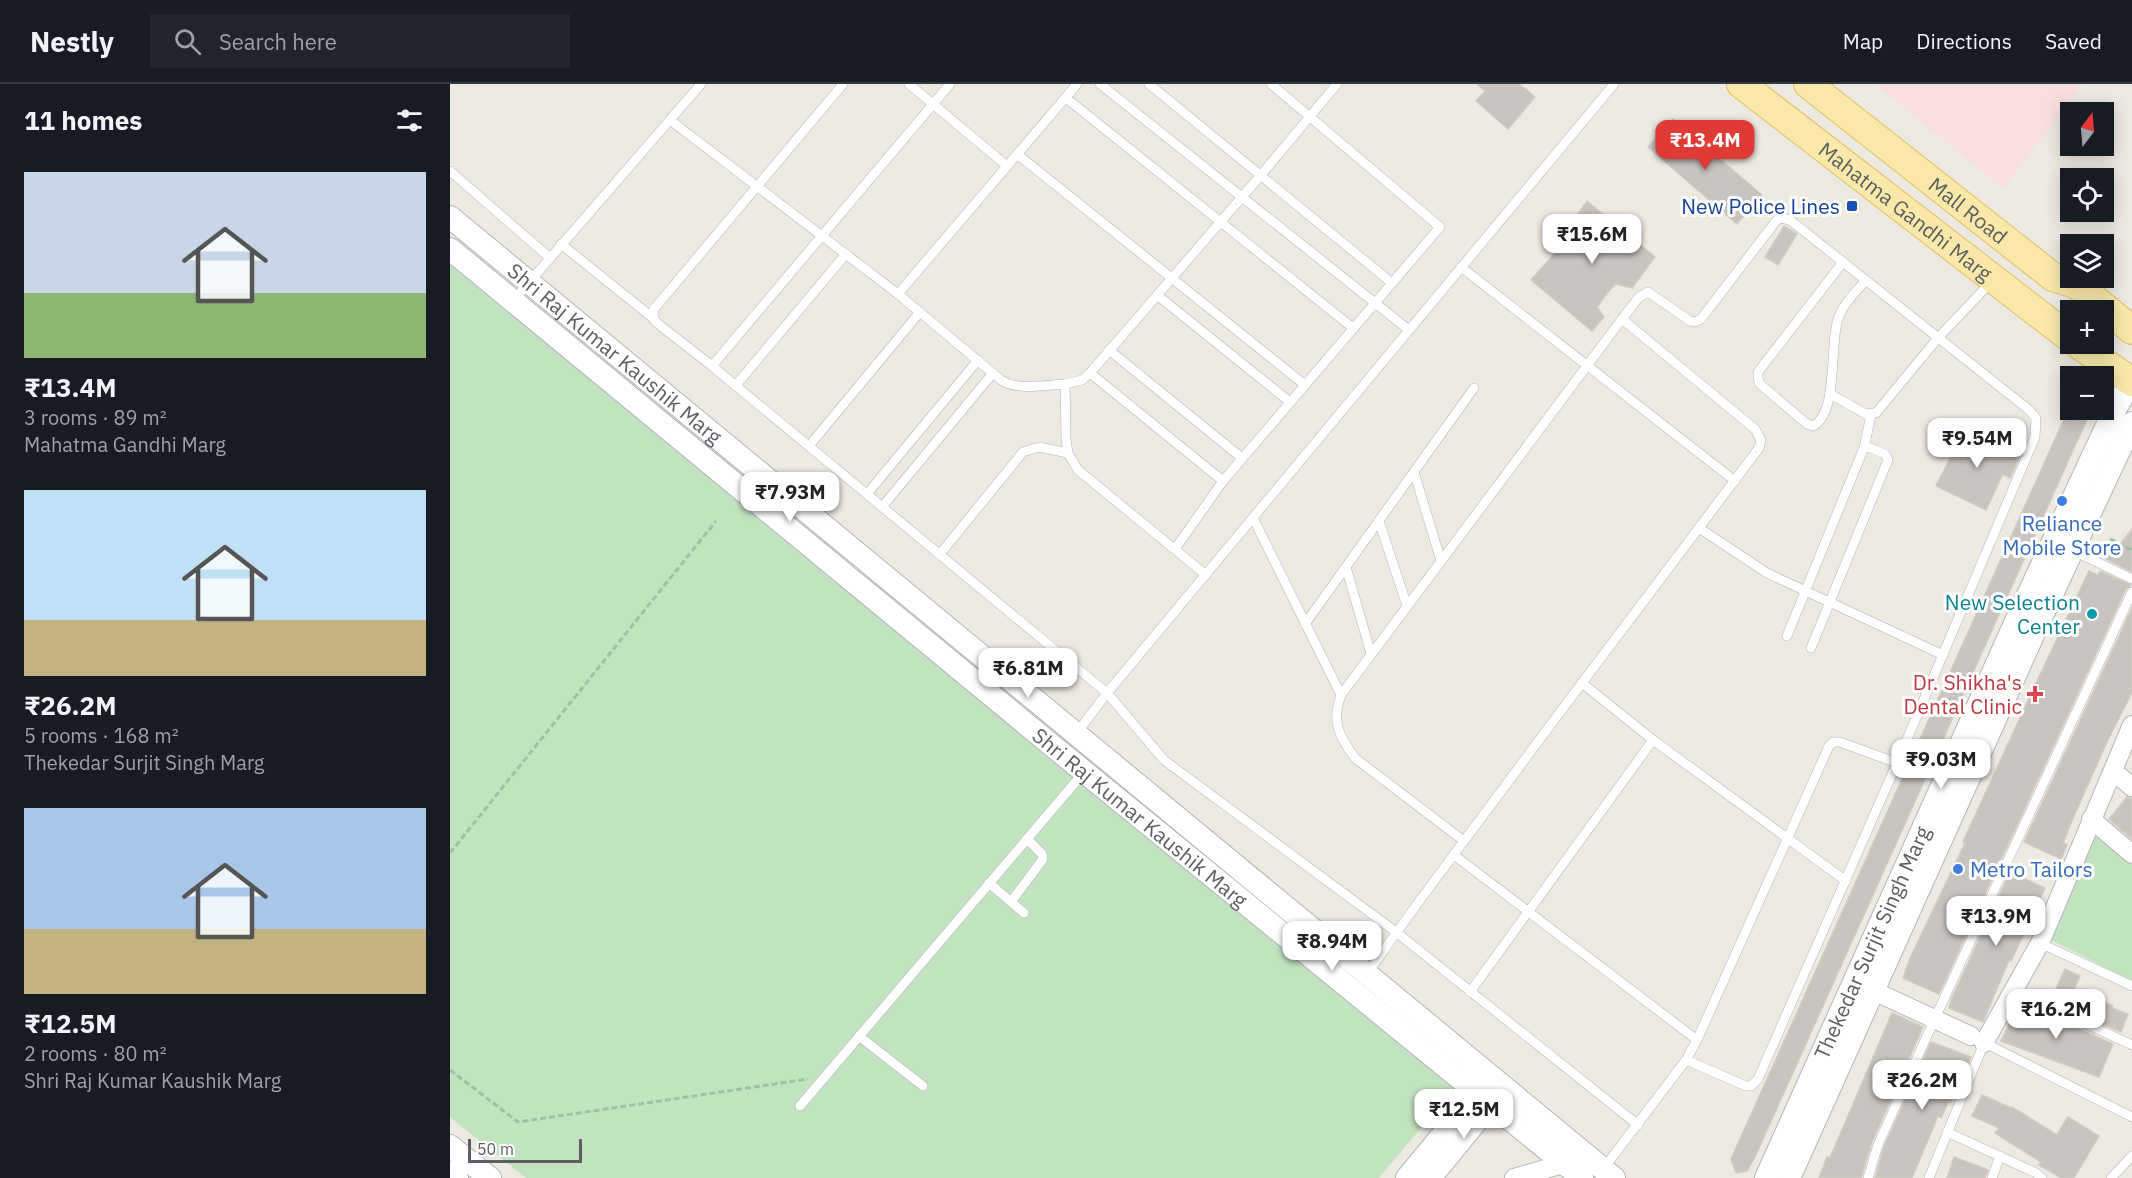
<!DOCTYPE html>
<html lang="en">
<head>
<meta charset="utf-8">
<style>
  :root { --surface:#171b24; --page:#20242c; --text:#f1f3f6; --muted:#9ea1a6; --line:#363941; --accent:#df3a36 }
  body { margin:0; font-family:"IBM Plex Sans",sans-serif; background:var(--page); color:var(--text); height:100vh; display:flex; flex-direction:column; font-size:22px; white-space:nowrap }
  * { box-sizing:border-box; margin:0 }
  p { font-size:20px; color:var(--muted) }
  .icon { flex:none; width:33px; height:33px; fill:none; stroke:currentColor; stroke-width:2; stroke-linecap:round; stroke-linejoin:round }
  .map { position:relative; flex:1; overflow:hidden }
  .side { display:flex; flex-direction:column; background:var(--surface); width:450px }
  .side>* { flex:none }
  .needle { width:39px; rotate:16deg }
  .tools { position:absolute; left:1610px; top:18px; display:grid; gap:12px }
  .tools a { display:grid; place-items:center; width:54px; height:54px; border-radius:0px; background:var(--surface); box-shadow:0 3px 15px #0003; font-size:30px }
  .scale { position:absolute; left:18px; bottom:15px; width:114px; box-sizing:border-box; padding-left:6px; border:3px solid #5b5e62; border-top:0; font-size:16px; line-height:21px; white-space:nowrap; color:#5b5e62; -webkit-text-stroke:4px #fff; paint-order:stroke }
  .price { position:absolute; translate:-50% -51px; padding:0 14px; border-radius:12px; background:#fff; color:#222; font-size:20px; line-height:39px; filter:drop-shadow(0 2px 3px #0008) }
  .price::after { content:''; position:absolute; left:50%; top:36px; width:18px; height:14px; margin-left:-9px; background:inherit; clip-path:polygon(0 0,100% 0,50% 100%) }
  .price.active { background:var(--accent); color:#fff }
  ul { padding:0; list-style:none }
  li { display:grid; align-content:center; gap:12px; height:318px; padding:0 24px }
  li span { display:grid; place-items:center; height:186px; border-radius:0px; color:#555 }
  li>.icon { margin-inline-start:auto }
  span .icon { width:108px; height:108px; fill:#fffc; stroke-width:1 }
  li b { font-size:26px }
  h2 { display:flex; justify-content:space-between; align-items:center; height:72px; padding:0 24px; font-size:26px }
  header { display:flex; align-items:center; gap:36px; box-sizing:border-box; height:84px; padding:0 30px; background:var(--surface); border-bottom:2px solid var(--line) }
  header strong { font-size:28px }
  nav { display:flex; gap:33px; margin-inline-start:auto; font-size:21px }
  .search { width:420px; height:54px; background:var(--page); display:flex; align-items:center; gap:15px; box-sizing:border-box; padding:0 21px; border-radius:0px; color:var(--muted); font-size:22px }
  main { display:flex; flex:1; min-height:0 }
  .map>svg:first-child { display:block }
  .medical { fill:#f9e0df }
  .green { fill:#c2e3c0 }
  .building { fill:#c8c4c0; stroke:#d1cbc1; stroke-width:1.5 }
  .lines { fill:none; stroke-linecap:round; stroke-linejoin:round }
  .service-casing { stroke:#b3b5b9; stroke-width:10 }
  .minor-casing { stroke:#b3b5b9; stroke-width:20 }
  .tertiary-casing { stroke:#b3b5b9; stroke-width:24 }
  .primary-casing { stroke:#e9bb5f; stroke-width:30 }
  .path { stroke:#9ac3a3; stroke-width:3; stroke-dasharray:6 3; stroke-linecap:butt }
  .service { stroke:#fff; stroke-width:9 }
  .minor { stroke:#fff; stroke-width:18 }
  .tertiary { stroke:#fff; stroke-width:22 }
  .primary { stroke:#fae9aa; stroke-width:28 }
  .transit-dot { fill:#1a4fb4; stroke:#fff; stroke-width:2 }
  .shop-dot { fill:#3f7fe0; stroke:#fff; stroke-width:2 }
  .culture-dot { fill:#0f9aa8; stroke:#fff; stroke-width:2 }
  .health-dot { fill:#e0444e; stroke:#fff; stroke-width:2 }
  .labels { text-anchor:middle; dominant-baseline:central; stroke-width:6; stroke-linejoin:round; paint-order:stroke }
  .transit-label { font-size:21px; fill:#164399; stroke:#fff; text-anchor:end }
  .street-label { font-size:21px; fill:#5b5e62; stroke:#fff }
  .shop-label { font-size:21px; fill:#366cbe; stroke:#fff }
  .culture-label { font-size:21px; fill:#0d838f; stroke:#fff; text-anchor:end }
  .health-label { font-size:21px; fill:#be3a42; stroke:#fff; text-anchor:end }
</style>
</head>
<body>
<header>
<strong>Nestly</strong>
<div class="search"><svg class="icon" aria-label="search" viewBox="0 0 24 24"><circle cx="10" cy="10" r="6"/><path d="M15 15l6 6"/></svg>Search here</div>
<nav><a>Map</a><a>Directions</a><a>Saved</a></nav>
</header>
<main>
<section class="side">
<h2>11 homes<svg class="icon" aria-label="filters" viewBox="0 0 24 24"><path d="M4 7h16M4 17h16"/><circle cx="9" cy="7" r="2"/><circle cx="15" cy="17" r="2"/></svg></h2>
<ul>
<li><span style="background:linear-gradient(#c9d6e8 65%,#8fb573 0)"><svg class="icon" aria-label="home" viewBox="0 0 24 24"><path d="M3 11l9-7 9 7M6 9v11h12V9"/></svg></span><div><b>₹13.4M</b><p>3 rooms · 89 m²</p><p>Mahatma Gandhi Marg</p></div></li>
<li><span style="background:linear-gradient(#bfe0f5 70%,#c2b280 0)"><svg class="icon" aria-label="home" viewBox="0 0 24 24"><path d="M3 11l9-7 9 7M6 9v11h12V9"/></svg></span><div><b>₹26.2M</b><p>5 rooms · 168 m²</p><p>Thekedar Surjit Singh Marg</p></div></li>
<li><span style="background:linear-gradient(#a9c7e8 65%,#c2b280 0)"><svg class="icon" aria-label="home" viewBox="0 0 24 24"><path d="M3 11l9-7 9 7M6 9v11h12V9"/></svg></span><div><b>₹12.5M</b><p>2 rooms · 80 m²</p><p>Shri Raj Kumar Kaushik Marg</p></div></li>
</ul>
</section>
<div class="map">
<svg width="1682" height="1094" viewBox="0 0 1682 1094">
  <rect width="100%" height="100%" fill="#edeae2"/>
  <path class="medical" d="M1425,0H1633L1553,105Z"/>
  <g class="green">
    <path d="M0,167L1007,1001L929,1094H76L0,1033Z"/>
    <path d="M1643,745L1682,779V897L1601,856Z"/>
  </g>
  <g class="building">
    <path d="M1027,0H1069L1085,13L1058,45L1026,17L1035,7Z"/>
    <path d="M1223,35L1312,111L1287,140L1198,63Z"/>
    <path d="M1137,117L1205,173L1182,204L1166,200L1158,208L1147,223L1154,233L1142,247L1081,196L1107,167L1105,165L1114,155L1111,153Z"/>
    <path d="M1334,142L1347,150L1328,181L1315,173Z"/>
    <path d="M1619,324L1638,333L1305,1073L1297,1087L1286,1089L1281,1075Z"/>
    <path d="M1515,345L1570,372L1560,394L1553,390L1536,426L1486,402Z"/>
    <path d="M1682,445V488L1656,475L1664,460L1668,463Z"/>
    <path d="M1639,487L1648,491L1650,487L1681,501L1676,505L1489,910L1453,894L1461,872L1515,759L1513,758L1579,614Z"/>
    <path d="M1682,524V608L1657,658L1624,732L1613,759L1617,761L1611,775L1574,758Z"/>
    <path d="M1677,713L1682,714V755L1659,735Z"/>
    <path d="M1560,788L1595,804L1561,877L1559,876L1533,938L1499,924L1501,916Z"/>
    <path d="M1615,885L1630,892L1616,923L1601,916Z"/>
    <path d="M1649,916L1663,922L1662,924L1678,930L1671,948L1641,935Z"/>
    <path d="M1570,917L1611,935L1610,937L1663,960L1649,993L1551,957Z"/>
    <path d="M1442,929L1473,943L1422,1058L1411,1094H1369L1377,1073L1380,1074Z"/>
    <path d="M1481,958L1521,973L1509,1003H1507L1501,1018L1499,1017L1491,1034L1488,1032L1462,1094H1425L1434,1063Z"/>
    <path d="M1532,1011L1561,1024L1562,1023L1607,1051L1618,1033L1649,1052L1624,1094H1611L1589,1081L1591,1078L1545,1049L1549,1044L1522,1032Z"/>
    <path d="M1504,1073L1538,1086L1535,1094H1497Z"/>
  </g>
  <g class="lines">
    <defs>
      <g id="service">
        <path d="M393,0L204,225L203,234L207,239L262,282L657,609L714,676L946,848L1188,1041"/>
        <path d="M459,0L557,82"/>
        <path d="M650,0L959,246"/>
        <path d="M699,0L942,199"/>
        <path d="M616,14L903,244"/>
        <path d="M220,36L448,210L551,296C568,307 596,301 615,300L616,355L618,369L628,386L756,491"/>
        <path d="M567,70L855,301"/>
        <path d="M0,87L100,174"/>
        <path d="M111,160L203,234"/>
        <path d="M1393,178L1308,288V294L1310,300L1357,340L1363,342C1390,329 1378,254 1390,230C1395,217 1407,207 1416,196"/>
        <path d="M1011,183L1285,397"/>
        <path d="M448,210L627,0"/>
        <path d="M707,211L840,318"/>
        <path d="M63,217L251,0"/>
        <path d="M1172,235L1189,213L1198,208L1240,237L1245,238L1251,235L1326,137L1330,134L1340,136L1578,325L1586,334L1585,353L1447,679L1308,995L1301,1002H1296L1236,976"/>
        <path d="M659,266L792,374"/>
        <path d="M262,282L500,0"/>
        <path d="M640,289L773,397"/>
        <path d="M615,300L632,296L640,289L811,91L887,0"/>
        <path d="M286,301L396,170"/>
        <path d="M1380,310L1416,330L1426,329L1488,254L1541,198"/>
        <path d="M359,362L470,228"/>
        <path d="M1414,364L1421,331"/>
        <path d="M964,388L991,477"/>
        <path d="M417,410L528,276"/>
        <path d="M432,423L543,289"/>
        <path d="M803,434L891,611"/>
        <path d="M929,437L957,522"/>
        <path d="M1249,444L1317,489L1493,571"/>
        <path d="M725,465L773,397L990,143L821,0"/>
        <path d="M1622,466L1682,495"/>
        <path d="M490,470L573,368L589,363L618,369"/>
        <path d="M896,483L921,570"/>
        <path d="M855,540L1024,304"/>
        <path d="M1337,552L1413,366L1418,363L1435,370L1438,376L1361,564"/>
        <path d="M1132,599L1203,656L1396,797"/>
        <path d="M626,650L657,609L1164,0"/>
        <path d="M1004,771L1247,956"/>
        <path d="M539,799L574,829"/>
        <path d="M561,818L593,775L592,770L577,755"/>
        <path d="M1590,859L1682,902"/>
        <path d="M918,889C962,825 1009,764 1055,702C1139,589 1224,477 1309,364L1311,356L1305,345L1172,235L891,611C881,638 889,653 906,675L1014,757"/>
        <path d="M1563,906L1682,961"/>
        <path d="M1020,908L1203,656"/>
        <path d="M409,952L473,1002"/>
        <path d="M1531,957L1682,1033"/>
        <path d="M350,1022L634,688"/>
        <path d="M1497,1048L1586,1089L1592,1094"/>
        <path d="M1154,1084L1236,976L1247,956L1379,662L1383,658H1390L1447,679"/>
        <path d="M1418,1094L1428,1061L1485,934L1682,508"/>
        <path d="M1479,1094L1534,959"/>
        <path d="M1542,1094L1550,1072"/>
        <path d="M1661,1094L1682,1072"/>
      </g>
      <g id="minor">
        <path d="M1663,687L1682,703"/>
        <path d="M1641,735L1682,770"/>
        <path d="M1413,902L1521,952"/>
        <path d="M1534,959L1590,859L1682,641"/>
        <path d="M1064,1094L1113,1080"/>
      </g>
      <g id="tertiary">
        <path id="s1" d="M0,133L1164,1094"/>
        <path id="s2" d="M0,165L610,668L1132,1094"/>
        <path d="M0,1062L40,1094"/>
        <path d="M0,1088L7,1094"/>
        <path d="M957,1094L1038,996"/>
        <path d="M980,1094L1051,1007"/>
        <path id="s3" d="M1316,1094L1571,526L1663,329L1681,297"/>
        <path d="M1339,1094L1588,540L1682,339"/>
      </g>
      <g id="primary">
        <path id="s4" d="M1291,0L1620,254"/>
        <path id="s5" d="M1358,0L1603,193L1626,200L1682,246"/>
        <path d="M1628,260L1682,298"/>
      </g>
    </defs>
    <use href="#service" class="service-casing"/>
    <use href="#minor" class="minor-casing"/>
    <use href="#tertiary" class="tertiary-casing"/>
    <use href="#primary" class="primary-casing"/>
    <g class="path">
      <path d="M1660,455L1682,466"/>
      <path d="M0,769L266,437"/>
      <path d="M0,986L68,1038L358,995"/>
    </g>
    <use href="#service" class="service"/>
    <use href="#minor" class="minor"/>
    <use href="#tertiary" class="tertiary"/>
    <use href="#primary" class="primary"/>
  </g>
  <rect class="transit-dot" x="1396" y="116" width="12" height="12" rx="3"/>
  <g class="shop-dot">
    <circle cx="1612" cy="417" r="6"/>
    <circle cx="1508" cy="785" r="6"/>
  </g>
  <circle class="culture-dot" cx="1642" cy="530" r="6"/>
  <path class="health-dot" d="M1582 601h6v6h6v6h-6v6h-6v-6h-6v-6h6z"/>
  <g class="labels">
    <g class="transit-label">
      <text x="1390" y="122">New Police Lines</text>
    </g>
    <g class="street-label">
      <text stroke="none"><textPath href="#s5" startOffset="204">Mall Road</textPath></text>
      <text stroke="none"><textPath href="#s4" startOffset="208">Mahatma Gandhi Marg</textPath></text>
      <text stroke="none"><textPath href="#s1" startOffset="214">Shri Raj Kumar Kaushik Marg</textPath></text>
      <text stroke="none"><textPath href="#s2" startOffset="894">Shri Raj Kumar Kaushik Marg</textPath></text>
      <text stroke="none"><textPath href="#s3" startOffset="258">Thekedar Surjit Singh Marg</textPath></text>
    </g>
    <g class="shop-label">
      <text x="1612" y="439">Reliance<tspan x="1612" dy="24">Mobile Store</tspan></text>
      <text x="1520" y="785" text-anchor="start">Metro Tailors</text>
    </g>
    <g class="culture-label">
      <text x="1630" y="518">New Selection<tspan x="1630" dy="24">Center</tspan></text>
    </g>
    <g class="health-label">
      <text x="1572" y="598">Dr. Shikha's<tspan x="1572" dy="24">Dental Clinic</tspan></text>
    </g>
  </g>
</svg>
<div class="tools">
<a><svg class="needle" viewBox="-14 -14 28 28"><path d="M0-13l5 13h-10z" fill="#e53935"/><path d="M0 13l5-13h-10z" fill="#9ea1a6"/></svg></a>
<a><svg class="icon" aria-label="locate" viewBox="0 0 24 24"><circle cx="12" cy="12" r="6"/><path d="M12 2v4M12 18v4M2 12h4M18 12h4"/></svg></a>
<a><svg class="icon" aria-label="layers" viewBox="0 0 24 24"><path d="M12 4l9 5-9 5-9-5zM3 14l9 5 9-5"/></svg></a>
<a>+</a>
<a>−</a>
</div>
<div class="scale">50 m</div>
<b class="price active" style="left:1255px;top:87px">₹13.4M</b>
<b class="price" style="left:1142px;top:181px">₹15.6M</b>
<b class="price" style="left:1527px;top:385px">₹9.54M</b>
<b class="price" style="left:340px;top:439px">₹7.93M</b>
<b class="price" style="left:578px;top:615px">₹6.81M</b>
<b class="price" style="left:1491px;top:706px">₹9.03M</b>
<b class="price" style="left:1546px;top:863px">₹13.9M</b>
<b class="price" style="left:882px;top:888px">₹8.94M</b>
<b class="price" style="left:1606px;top:956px">₹16.2M</b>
<b class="price" style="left:1472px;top:1027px">₹26.2M</b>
<b class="price" style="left:1014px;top:1056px">₹12.5M</b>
</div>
</main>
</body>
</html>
